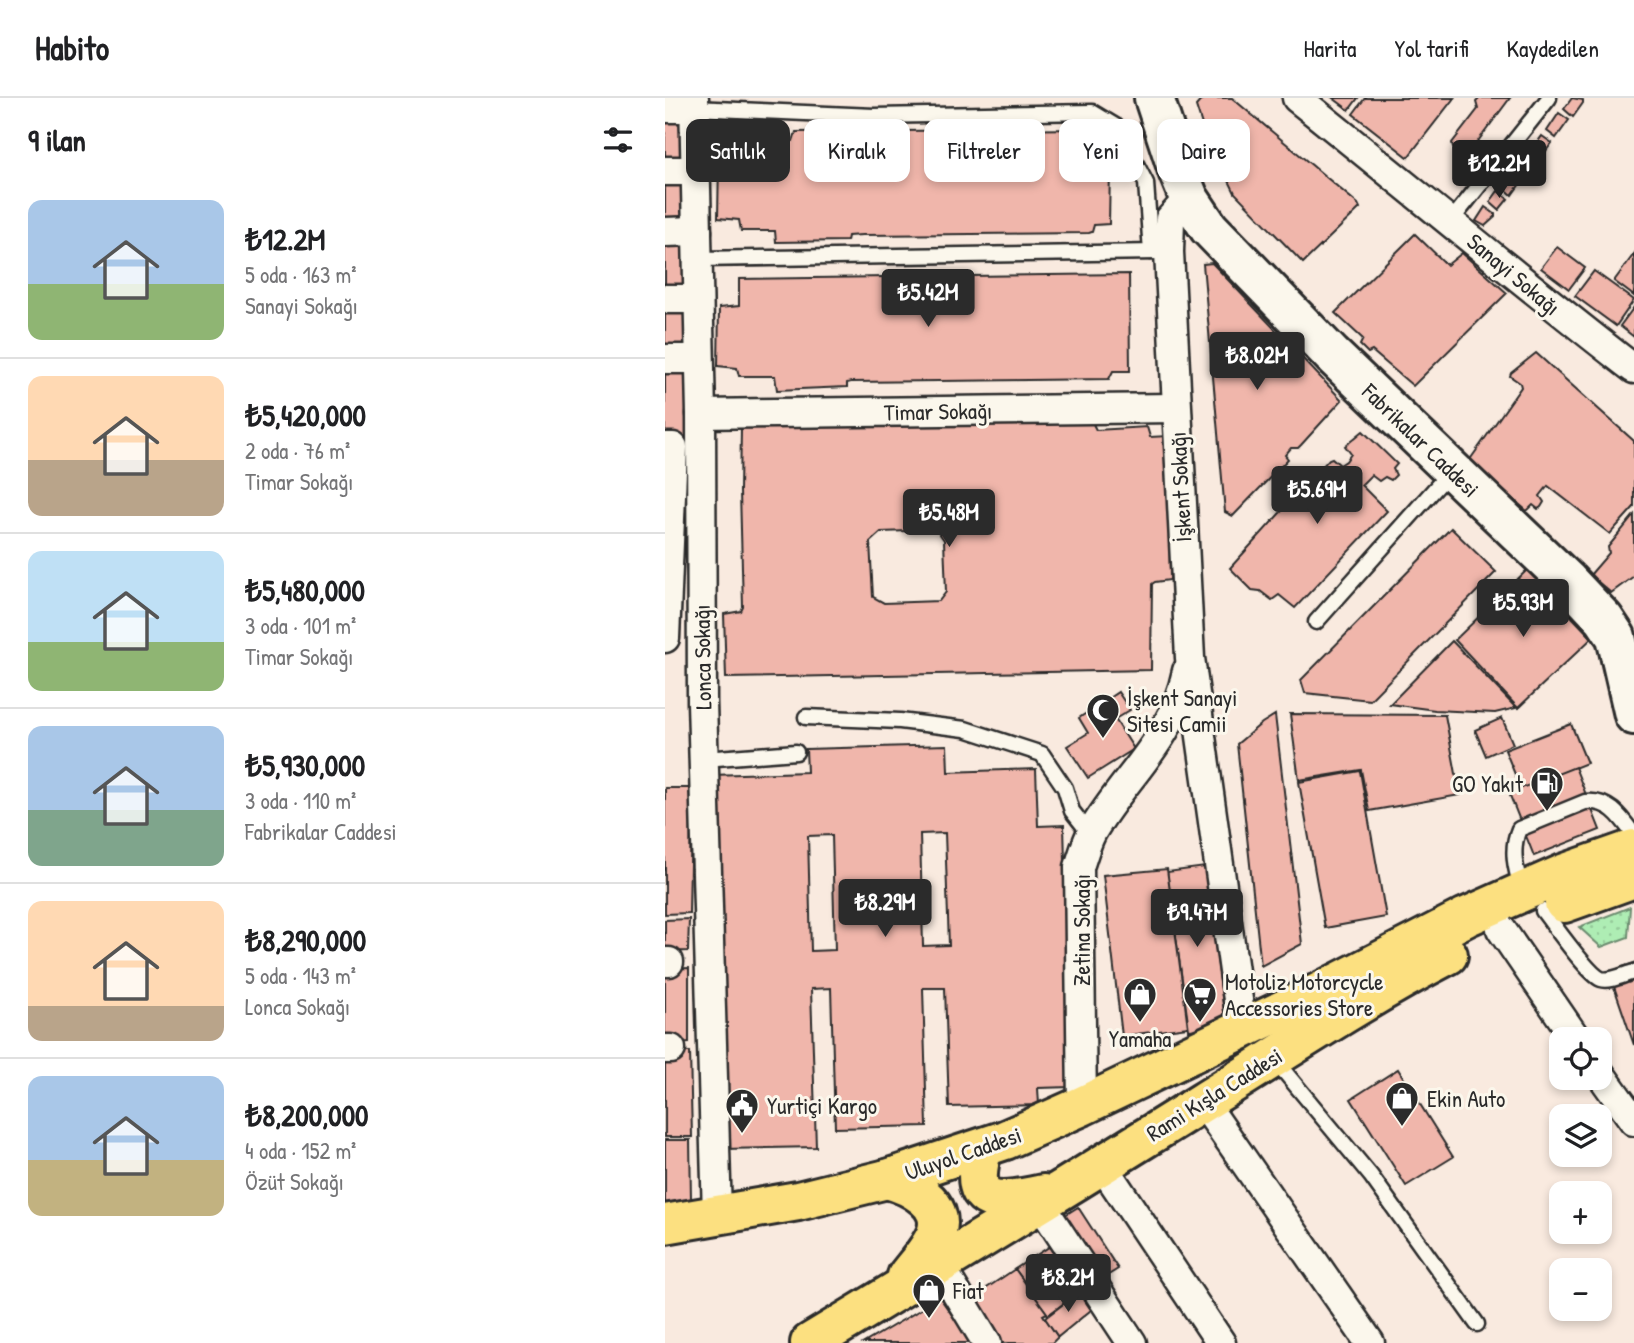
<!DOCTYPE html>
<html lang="tr">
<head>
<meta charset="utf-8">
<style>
  :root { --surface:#fff; --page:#f2f2f2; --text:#202124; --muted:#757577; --line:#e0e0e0; --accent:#2b2b2b }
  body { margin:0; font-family:"Patrick Hand",sans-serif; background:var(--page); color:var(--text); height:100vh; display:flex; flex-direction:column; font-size:26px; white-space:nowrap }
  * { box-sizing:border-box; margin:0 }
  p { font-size:23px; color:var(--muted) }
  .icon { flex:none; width:38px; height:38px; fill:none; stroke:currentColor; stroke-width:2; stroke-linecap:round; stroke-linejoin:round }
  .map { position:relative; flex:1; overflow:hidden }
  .side { display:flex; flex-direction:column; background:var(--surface); width:665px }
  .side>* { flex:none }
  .guide { position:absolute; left:21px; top:21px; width:665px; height:63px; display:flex; gap:14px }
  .controls { position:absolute; left:884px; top:929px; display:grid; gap:14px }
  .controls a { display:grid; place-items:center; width:63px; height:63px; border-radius:14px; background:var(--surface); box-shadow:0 4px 10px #0003; font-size:35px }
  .price { position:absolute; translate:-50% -60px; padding:0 16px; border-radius:7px; background:var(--accent); color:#fff; font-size:23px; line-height:46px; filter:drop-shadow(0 2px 4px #0008) }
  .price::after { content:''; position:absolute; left:50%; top:42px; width:21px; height:16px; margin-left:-10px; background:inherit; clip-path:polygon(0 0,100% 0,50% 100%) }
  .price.active { background:#222; color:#fff }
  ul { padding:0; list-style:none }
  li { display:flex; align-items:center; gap:21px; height:175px; padding:0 28px }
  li+li { border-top:2px solid var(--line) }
  li span { display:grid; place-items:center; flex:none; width:196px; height:140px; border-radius:14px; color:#555 }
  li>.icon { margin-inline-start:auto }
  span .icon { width:84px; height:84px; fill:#fffc; stroke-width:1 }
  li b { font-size:30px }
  h2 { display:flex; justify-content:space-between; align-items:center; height:84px; padding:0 28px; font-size:30px }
  .pill { padding:0 24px; border-radius:14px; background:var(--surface); box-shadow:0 4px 10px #0003; font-size:24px; line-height:63px }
  .pill.active { background:var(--accent); color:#fff }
  header { display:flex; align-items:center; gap:42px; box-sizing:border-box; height:98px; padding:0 35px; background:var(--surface); border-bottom:2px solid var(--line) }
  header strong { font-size:33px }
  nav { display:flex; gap:38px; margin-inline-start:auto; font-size:24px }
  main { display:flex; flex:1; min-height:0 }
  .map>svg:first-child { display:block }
  .grass { fill:url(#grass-dots); stroke:#6c8c70; stroke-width:2 }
  .building { fill:#f0b6ab; stroke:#2b2b2b; stroke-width:2; fill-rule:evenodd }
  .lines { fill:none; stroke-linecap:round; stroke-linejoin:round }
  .lane-casing { stroke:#2b2b2b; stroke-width:19 }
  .street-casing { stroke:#2b2b2b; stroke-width:33 }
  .secondary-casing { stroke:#2b2b2b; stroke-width:44 }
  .primary-casing { stroke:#2b2b2b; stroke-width:44 }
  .lane { stroke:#fbf7ec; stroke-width:14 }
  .street { stroke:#fbf7ec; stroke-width:28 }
  .secondary { stroke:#fbf7ec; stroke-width:38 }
  .primary { stroke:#fce080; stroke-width:38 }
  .labels { text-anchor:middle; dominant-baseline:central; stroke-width:6; stroke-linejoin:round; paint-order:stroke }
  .street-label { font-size:23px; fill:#2b2b2b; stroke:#fbf7ec }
  .poi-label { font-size:23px; fill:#2b2b2b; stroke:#fbf7ec; text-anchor:start }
</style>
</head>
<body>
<header>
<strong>Habito</strong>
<nav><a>Harita</a><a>Yol tarifi</a><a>Kaydedilen</a></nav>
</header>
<main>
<section class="side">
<h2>9 ilan<svg class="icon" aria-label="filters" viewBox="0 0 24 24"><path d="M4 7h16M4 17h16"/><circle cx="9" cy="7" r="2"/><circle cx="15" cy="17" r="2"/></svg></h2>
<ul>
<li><span style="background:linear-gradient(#a9c7e8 60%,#8fb573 0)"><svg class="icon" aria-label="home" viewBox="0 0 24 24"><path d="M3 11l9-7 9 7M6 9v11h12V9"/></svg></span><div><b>₺12.2M</b><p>5 oda · 163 m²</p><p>Sanayi Sokağı</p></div></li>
<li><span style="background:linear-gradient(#ffd9b3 60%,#b9a48a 0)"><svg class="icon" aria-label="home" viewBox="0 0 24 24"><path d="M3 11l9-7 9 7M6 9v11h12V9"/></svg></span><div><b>₺5,420,000</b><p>2 oda · 76 m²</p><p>Timar Sokağı</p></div></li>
<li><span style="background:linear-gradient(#bfe0f5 65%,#8fb573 0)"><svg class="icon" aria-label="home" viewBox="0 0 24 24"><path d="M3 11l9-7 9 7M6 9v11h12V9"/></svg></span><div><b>₺5,480,000</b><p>3 oda · 101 m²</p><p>Timar Sokağı</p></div></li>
<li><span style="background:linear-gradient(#a9c7e8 60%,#7fa58c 0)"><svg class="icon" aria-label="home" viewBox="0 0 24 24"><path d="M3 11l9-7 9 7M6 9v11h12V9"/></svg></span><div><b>₺5,930,000</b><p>3 oda · 110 m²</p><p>Fabrikalar Caddesi</p></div></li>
<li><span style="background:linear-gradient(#ffd9b3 75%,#b9a48a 0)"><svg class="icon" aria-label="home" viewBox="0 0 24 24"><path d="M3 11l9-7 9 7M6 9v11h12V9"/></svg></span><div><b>₺8,290,000</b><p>5 oda · 143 m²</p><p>Lonca Sokağı</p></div></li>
<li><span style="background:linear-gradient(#a9c7e8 60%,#c2b280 0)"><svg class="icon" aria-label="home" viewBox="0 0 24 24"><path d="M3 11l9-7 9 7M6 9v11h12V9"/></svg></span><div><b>₺8,200,000</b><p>4 oda · 152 m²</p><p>Özüt Sokağı</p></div></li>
</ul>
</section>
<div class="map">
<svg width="969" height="1245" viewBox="0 0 969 1245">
  <defs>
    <pattern id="grass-dots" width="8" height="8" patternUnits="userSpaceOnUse" patternTransform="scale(1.75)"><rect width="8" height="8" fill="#aeedb4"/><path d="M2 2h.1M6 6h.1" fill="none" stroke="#96cb9b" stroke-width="1.8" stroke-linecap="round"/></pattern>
  </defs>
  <rect width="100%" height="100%" fill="#f9eadf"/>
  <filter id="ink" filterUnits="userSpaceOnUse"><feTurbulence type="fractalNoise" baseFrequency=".0143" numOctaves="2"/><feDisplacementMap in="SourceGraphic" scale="14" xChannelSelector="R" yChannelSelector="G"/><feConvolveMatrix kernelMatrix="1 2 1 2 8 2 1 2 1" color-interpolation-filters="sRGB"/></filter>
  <g filter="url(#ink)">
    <path class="grass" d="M965,809L963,839L936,849L914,829Z"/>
    <g class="building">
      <path d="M538,0H567L693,106L695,110L638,165L570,95L538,30L531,8Z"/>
      <path d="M668,0H693L684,12Z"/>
      <path d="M700,0H789L743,59L688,16Z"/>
      <path d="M815,0H845L802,58L788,49L787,45L813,11L811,4Z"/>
      <path d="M907,0L918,2V5L908,19L899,11Z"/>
      <path d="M894,15L904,22L891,40L882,33Z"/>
      <rect x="0" y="17" width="21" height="52"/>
      <path d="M426,31V65L445,69L444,126L429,127L427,134L424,135L197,137L183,138L182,143L111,144L110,133H76L74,122L53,120L54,61L72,59L73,38L107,37L108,42L111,43H128L131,34Z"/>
      <path d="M877,38L887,45L874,62L864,56Z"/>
      <path d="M859,59L869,66L859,81L850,72Z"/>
      <path d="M845,77L855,86L847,97L837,88Z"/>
      <path d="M0,78L23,79V130H0Z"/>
      <path d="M833,93L843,101L834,112L825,104Z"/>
      <path d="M820,109L830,116V119L820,128L811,123Z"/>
      <path d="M750,136L782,167L797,155L842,195L748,288L707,253L703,255L695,247L698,241L670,215Z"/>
      <path d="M0,141L24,142V193H0Z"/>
      <path d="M892,149L920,170L904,191L876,170Z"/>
      <path d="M969,156V198L949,183Z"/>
      <path d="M547,165L677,302L636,347L633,350H626L620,357L623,361L568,418L560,414L538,166Z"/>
      <path d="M929,173L969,202L951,228L910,198Z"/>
      <path d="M464,176L465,273H448L444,281L186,284L182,285V289L112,292L110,278H74L72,270L53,268L54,210L74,208V181Z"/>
      <rect x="0" y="206" width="22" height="51"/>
      <path d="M969,209V239L955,228Z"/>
      <path d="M871,255L969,343V409L945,436L883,388L875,398L879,404L876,409L873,411L868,407L862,413L804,363L856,289L855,285L845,278L846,275Z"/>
      <path d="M0,275H26L25,339H0Z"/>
      <path d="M420,323L427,324L431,332L482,329L485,339L503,338L505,482L490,484L487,486L486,572L61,580L59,516L76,513L78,509L75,393L76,330ZM272,432L279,442L281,494L274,503L219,505L208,499L205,444L216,434Z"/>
      <path d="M698,333L732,366L728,371L731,377L726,382L720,379L714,383L706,377L696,387L722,413L630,510L614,497L607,502L595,493L587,492L565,470L664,361L667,360L675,367L681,363L686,356L680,348Z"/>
      <path d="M969,417V478L946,495L925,477L944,455L943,449Z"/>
      <path d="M786,430L831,474L705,602L640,595L636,582Z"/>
      <path d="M862,472L927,540L853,610L790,542Z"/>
      <path d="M787,543L851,610L830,615L770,612L725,606Z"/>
      <path d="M453,594L465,612L450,621L469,651L423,680L402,648L423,635L414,620Z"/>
      <path d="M625,616L780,617L795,697L704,713L696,672L634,682Z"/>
      <path d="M610,617L637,846L596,868L572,646L597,625Z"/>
      <path d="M837,620L848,646L821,658L810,632Z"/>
      <path d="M906,626L922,665L856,691L840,652Z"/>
      <path d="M282,647L283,674L371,671L373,728L399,727L406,989L373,990L374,1007L284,1009L280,890H258L262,1028L170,1030L166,890L146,891L151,1049L58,1051L47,677L142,674L141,651ZM280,735L284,847L258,848L255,736ZM167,737L170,852L146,853L143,738Z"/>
      <path d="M910,669L935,732L869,758L844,695Z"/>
      <path d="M695,673L721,819L660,830L634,684Z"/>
      <path d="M0,690H24L26,717L24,815L0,816Z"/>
      <path d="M540,769L561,929L524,932L502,774Z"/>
      <path d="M502,771L523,929L457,938L438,777Z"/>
      <path d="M24,821L23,853L0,854V822Z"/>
      <path d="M969,865V947L944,874Z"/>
      <path d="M24,870V945L13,946L0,940V871Z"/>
      <path d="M0,954H25L27,1039H0Z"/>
      <path d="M733,971L788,1059L741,1088L686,1001Z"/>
      <path d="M0,1042H25L26,1102L0,1105Z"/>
      <path d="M413,1109L453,1171L429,1186L389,1124Z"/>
      <path d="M384,1149L414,1194L383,1217L350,1171Z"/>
      <path d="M350,1171L382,1215L378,1217L393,1239L387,1245H335L304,1202Z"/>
      <path d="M414,1194L426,1212L393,1239L380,1220Z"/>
      <path d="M275,1200L307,1245H199Z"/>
    </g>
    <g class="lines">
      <defs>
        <g id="lane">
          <path d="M29,10L209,18L427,14L452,29L481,85L486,154"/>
          <path d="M786,123L884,0"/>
          <path d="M33,161L493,154"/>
          <path d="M651,524L785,374"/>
          <path d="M141,619L235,623L300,631L377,656L400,690L407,713L426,737"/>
          <path d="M39,661L131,654"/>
          <path d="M857,793C851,772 845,752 854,731L920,704C944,701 956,719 969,737"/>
          <path d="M878,813C889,827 923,876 936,881C946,884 960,876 969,874"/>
          <path d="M609,961L706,1078L812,1226"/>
        </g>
        <g id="street">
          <path d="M29,0L36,316L37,604L52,1117"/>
          <path d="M632,0C745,90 855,183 969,271"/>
          <path d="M0,10H29"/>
          <path d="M0,73H30"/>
          <path d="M524,100L505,121L504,154L525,560L577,930"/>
          <path d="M0,134L32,133"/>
          <path d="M0,201H33"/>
          <path d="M0,261H33"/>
          <path d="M36,316L510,310"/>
          <path d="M0,349H8L0,540"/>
          <path d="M836,831L912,942"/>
          <path d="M0,864H4"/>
          <path d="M0,951H6"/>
          <path d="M934,974L969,1023"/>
          <path d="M538,1004L705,1245"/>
          <path d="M417,1008L414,769C418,758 421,745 427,734C461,676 508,643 522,573"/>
          <path d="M437,1067L556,1245"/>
          <path d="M374,1104L467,1245"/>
          <path d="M274,1166L322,1245"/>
        </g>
        <path id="secondary" d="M489,0L513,73L524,100L544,130L667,257L903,483L939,521L951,539L969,617"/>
        <g id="primary">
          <path d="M899,805L969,780"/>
          <path d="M318,1050C300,1110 332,1106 378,1096"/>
          <path d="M222,1081C245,1087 282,1105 271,1136C265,1151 252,1165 242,1178"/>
          <path d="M0,1126L133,1103L222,1081L340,1042L417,1008L651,896L801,819L898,776L969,751"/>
          <path d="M145,1245C276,1166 407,1086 538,1004C619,954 698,901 783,857"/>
        </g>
      </defs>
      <use href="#lane" class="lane-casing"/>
      <use href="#street" class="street-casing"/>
      <use href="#secondary" class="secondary-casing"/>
      <use href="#primary" class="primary-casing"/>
      <use href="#lane" class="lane"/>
      <use href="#street" class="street"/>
      <use href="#secondary" class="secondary"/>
      <use href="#primary" class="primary"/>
    </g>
  </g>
  <defs>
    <symbol id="mosque-pin" viewBox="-11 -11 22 30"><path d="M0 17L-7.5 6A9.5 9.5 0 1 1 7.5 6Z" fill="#2b2b2b" stroke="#fbf7ec"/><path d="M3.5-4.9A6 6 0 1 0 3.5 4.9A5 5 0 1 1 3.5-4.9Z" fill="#fff"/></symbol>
    <symbol id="fuel-pin" viewBox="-11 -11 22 30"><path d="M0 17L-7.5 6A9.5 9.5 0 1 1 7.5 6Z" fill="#2b2b2b" stroke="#fbf7ec"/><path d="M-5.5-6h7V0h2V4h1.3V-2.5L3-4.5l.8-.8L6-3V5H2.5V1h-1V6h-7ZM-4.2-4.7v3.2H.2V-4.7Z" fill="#fff"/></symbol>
    <symbol id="shop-pin" viewBox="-11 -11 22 30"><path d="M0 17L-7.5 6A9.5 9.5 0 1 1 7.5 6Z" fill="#2b2b2b" stroke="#fbf7ec"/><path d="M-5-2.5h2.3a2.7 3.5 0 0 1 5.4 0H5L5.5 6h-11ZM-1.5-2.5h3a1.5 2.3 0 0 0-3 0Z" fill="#fff"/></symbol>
    <symbol id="supermarket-pin" viewBox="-11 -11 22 30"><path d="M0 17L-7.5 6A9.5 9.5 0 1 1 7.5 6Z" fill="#2b2b2b" stroke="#fbf7ec"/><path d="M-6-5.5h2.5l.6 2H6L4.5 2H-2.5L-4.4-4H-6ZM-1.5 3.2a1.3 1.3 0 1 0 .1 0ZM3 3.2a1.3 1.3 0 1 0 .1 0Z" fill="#fff"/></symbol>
    <symbol id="civic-pin" viewBox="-11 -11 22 30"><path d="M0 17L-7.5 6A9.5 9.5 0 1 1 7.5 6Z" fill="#2b2b2b" stroke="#fbf7ec"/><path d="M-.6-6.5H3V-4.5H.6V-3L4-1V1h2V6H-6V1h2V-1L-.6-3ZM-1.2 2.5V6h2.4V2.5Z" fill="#fff"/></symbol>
  </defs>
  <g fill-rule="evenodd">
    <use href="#mosque-pin" x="419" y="593" width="38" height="52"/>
    <use href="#fuel-pin" x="863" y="666" width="38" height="52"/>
    <use href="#shop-pin" x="456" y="877" width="38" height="52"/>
    <use href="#supermarket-pin" x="516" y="877" width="38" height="52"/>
    <use href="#shop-pin" x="718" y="981" width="38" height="52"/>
    <use href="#civic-pin" x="58" y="988" width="38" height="52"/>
    <use href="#shop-pin" x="245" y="1173" width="38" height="52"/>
  </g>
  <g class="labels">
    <g class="street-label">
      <text transform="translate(849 176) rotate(40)">Sanayi Sokağı</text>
      <text transform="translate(273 313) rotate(-1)">Timar Sokağı</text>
      <text transform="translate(756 342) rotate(44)">Fabrikalar Caddesi</text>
      <text transform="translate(515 389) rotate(-93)">İşkent Sokağı</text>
      <text transform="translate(37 559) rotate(-91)">Lonca Sokağı</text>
      <text transform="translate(416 832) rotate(-90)">Zetina Sokağı</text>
      <text transform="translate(549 996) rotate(-32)">Rami Kışla Caddesi</text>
      <text transform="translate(298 1055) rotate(-19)">Uluyol Caddesi</text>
    </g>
    <g class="poi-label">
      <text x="462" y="599">İşkent Sanayi<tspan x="462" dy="26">Sitesi Camii</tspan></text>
      <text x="858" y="685" text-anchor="end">GO Yakıt</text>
      <text x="560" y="883">Motoliz Motorcycle<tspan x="560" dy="26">Accessories Store</tspan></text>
      <text x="475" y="940" text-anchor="middle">Yamaha</text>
      <text x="762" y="1000">Ekin Auto</text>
      <text x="102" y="1007">Yurtiçi Kargo</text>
      <text x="288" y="1192">Fiat</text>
    </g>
  </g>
</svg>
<div class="controls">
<a><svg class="icon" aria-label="locate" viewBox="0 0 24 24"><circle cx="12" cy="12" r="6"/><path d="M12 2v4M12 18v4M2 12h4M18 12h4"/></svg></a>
<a><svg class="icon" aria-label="layers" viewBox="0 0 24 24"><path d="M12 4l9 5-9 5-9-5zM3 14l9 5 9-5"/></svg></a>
<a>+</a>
<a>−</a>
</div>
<b class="price active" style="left:834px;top:102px">₺12.2M</b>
<b class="price" style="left:263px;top:231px">₺5.42M</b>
<b class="price" style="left:592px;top:294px">₺8.02M</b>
<b class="price" style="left:652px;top:428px">₺5.69M</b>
<b class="price" style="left:284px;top:451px">₺5.48M</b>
<b class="price" style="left:858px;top:541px">₺5.93M</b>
<b class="price" style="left:220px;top:841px">₺8.29M</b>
<b class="price" style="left:532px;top:851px">₺9.47M</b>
<b class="price" style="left:403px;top:1216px">₺8.2M</b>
<div class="guide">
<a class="pill active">Satılık</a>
<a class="pill">Kiralık</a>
<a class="pill">Filtreler</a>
<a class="pill">Yeni</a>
<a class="pill">Daire</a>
</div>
</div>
</main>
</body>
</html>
